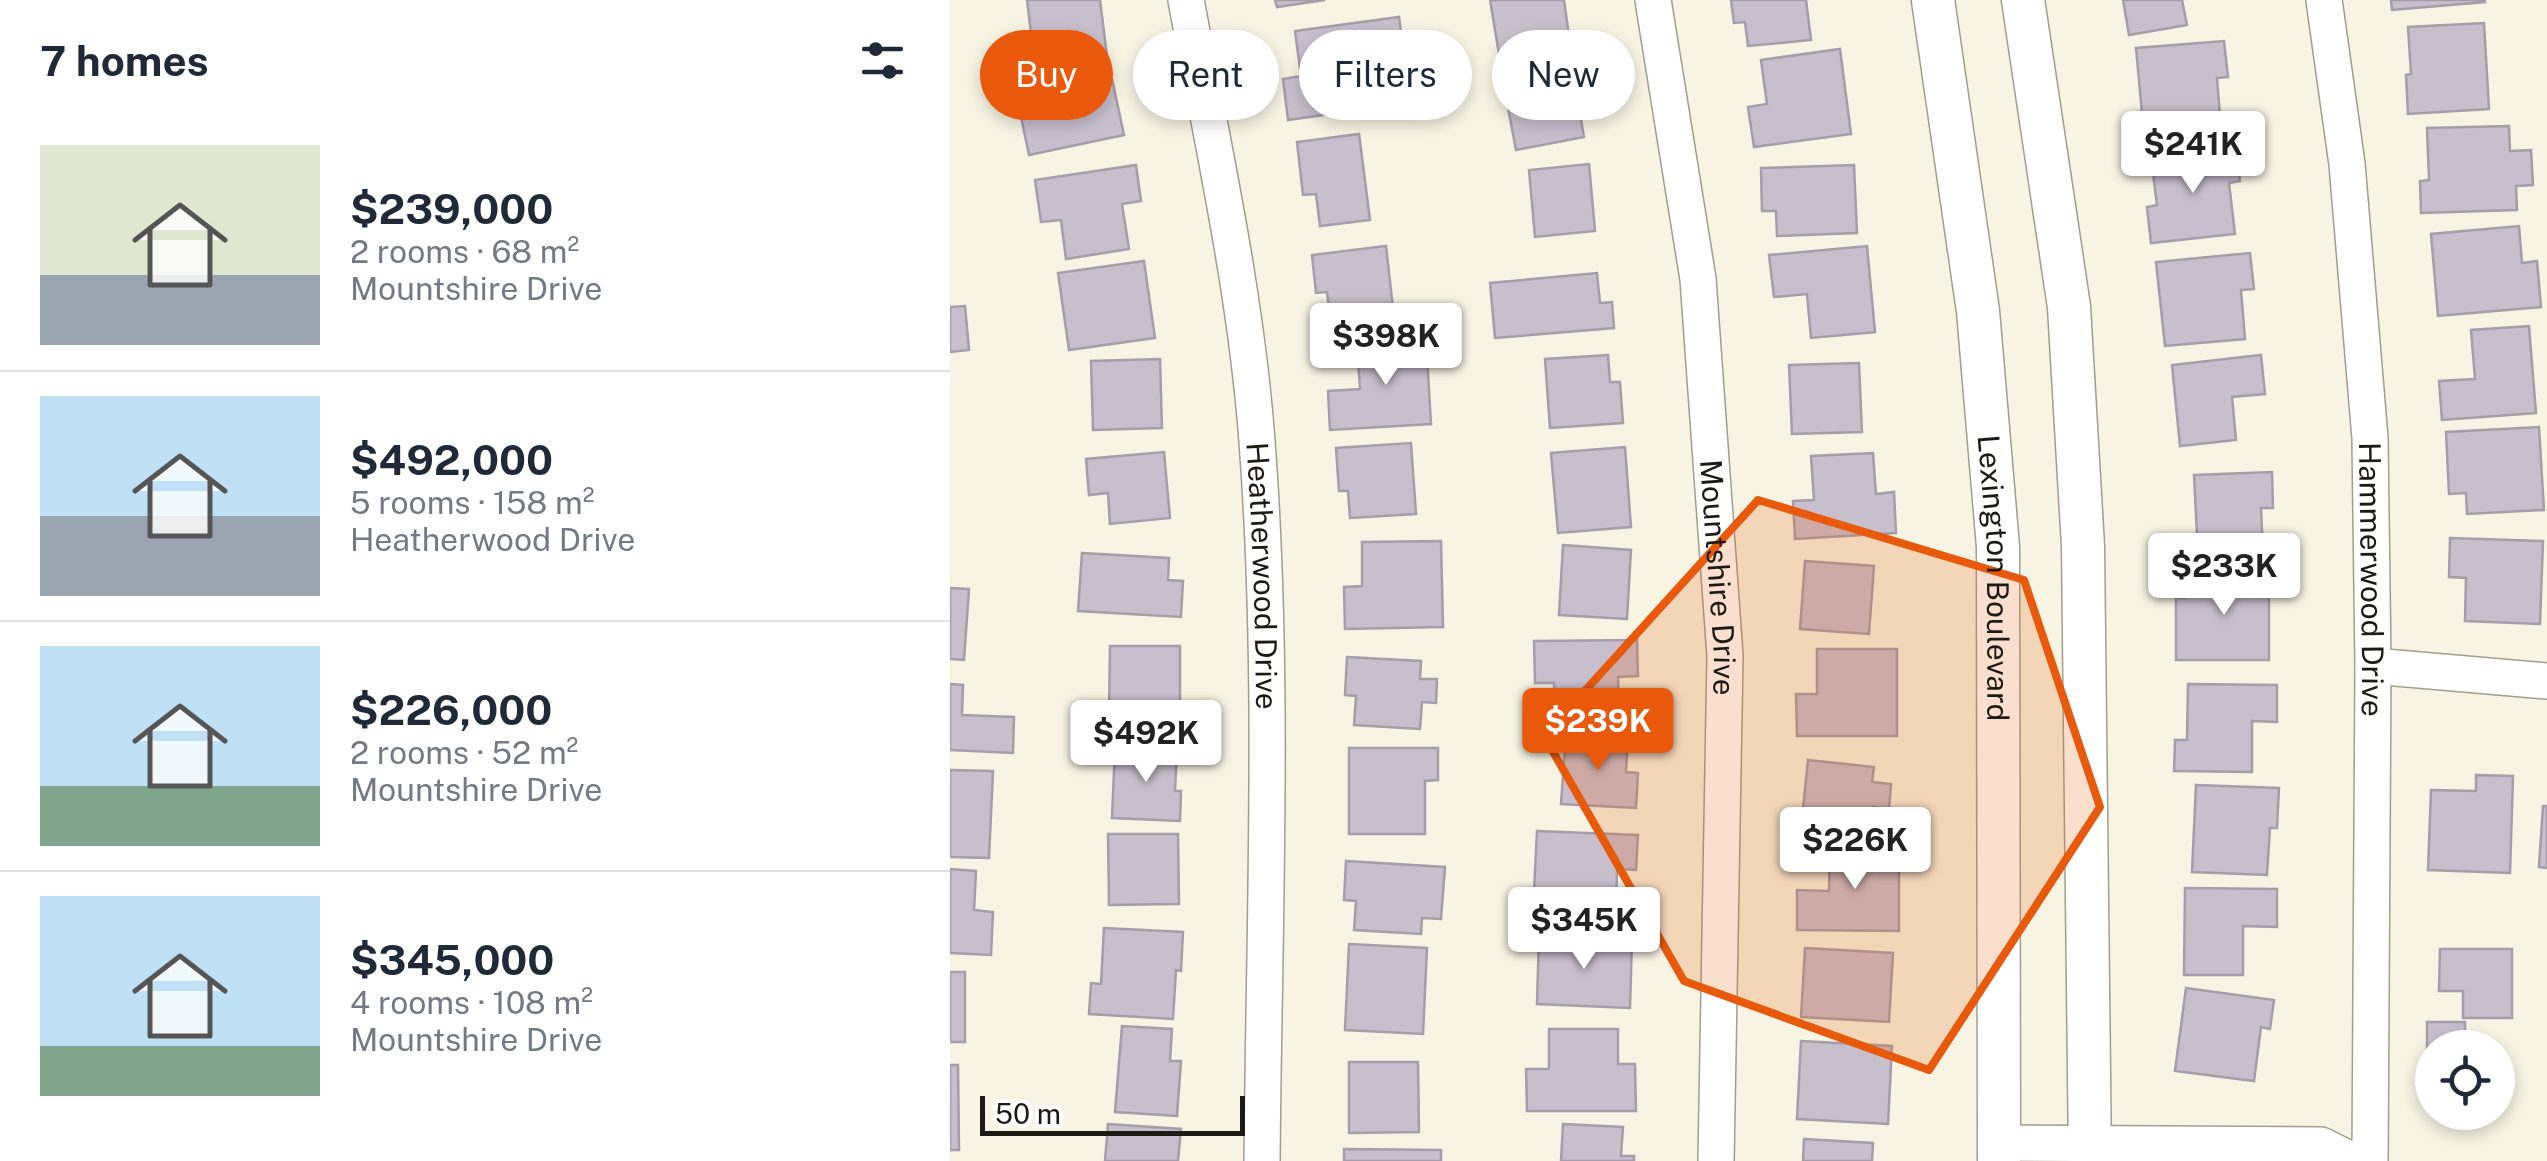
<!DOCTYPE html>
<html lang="en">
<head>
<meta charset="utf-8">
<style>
  :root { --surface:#fff; --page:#f2f2f3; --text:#1f2937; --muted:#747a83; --line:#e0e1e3; --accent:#ea580c }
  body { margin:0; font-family:"Public Sans",sans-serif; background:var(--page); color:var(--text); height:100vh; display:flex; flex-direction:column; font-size:38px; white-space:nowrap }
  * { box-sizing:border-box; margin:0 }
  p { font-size:32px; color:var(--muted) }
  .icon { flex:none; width:55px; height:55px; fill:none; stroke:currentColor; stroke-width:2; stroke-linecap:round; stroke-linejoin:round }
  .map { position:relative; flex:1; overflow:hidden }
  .drawer { display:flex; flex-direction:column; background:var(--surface); width:950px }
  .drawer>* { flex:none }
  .guide { position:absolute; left:30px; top:30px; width:950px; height:90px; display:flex; gap:20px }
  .controls { position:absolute; left:1465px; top:1030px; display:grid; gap:20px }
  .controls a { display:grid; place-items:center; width:100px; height:100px; border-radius:50%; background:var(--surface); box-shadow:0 5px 15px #0003; font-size:50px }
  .scale { position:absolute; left:30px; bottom:25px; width:265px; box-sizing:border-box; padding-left:10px; border:5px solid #1c1a15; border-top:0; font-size:28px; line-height:35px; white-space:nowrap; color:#1c1a15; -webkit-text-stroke:8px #fff; paint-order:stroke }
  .price { position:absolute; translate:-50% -85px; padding:0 22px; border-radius:10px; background:#fff; color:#222; font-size:32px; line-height:65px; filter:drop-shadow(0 2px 5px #0008) }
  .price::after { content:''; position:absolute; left:50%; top:60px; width:30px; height:22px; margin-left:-15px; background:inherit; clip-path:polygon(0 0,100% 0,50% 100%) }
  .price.selected { background:var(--accent); color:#fff }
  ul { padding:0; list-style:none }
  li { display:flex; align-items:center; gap:30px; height:250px; padding:0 40px }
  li+li { border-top:2px solid var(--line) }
  li span { display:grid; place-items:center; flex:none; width:280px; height:200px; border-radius:0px; color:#555 }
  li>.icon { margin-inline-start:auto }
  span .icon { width:120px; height:120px; fill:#fffc; stroke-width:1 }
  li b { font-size:42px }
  h2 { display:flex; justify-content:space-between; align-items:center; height:120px; padding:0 40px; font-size:42px }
  .tag { padding:0 35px; border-radius:45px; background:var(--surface); box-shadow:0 5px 15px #0003; font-size:35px; line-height:90px }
  .tag.selected { background:var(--accent); color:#fff }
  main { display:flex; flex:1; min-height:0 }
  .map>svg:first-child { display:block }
  .building { fill:#c8bfcd; stroke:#a59daa; stroke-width:2.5 }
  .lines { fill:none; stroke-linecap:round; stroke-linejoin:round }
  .minor-casing { stroke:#a19e8f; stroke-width:38 }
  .tertiary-casing { stroke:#a19e8f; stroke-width:45 }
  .minor { stroke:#fff; stroke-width:35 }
  .tertiary { stroke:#fff; stroke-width:42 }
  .marked { fill:#e8590c; fill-opacity:0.2; stroke:#e8590c; stroke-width:8; stroke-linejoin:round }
  .labels { text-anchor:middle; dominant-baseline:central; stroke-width:8; stroke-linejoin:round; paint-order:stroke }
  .street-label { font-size:30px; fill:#1c1a15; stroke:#fff }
</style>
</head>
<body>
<main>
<section class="drawer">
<h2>7 homes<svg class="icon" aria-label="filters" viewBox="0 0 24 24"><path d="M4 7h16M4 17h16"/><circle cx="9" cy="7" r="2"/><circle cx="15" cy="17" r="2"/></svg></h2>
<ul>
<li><span style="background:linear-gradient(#dfe7d0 65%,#9aa5b1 0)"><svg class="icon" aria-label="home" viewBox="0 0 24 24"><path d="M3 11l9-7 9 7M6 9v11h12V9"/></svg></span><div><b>$239,000</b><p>2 rooms · 68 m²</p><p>Mountshire Drive</p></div></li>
<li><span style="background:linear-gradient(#bfe0f5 60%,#9aa5b1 0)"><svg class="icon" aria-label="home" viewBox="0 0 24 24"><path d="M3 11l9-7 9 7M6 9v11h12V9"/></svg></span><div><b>$492,000</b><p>5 rooms · 158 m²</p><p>Heatherwood Drive</p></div></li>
<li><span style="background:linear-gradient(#bfe0f5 70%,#7fa58c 0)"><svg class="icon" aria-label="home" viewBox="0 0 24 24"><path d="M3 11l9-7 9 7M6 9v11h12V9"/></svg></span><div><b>$226,000</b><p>2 rooms · 52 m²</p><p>Mountshire Drive</p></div></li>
<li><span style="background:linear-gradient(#bfe0f5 75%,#7fa58c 0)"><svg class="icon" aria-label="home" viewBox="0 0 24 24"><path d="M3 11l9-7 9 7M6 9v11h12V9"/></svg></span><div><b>$345,000</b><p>4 rooms · 108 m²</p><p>Mountshire Drive</p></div></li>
</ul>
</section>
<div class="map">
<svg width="1597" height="1161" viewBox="0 0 1597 1161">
  <rect width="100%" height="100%" fill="#f7f4e4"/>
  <g class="building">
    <path d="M77,0H150L157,56L85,66Z"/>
    <path d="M325,0H375L327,7Z"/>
    <path d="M540,0H614L620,43L549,54Z"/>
    <path d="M781,0H856L861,40L798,46L795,22L784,23Z"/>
    <path d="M1173,0H1232L1237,25L1179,35Z"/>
    <path d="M1441,0H1535V2L1442,10Z"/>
    <path d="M449,17L456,70L433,73L438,106L338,120L333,79L351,76L345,31Z"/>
    <path d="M1534,23L1539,109L1458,114L1456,75L1461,74L1458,27Z"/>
    <path d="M1274,41L1278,77L1267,78L1271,128L1194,135L1186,48Z"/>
    <path d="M890,49L901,134L804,147L798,107L817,104L811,60Z"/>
    <path d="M622,68L634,137L566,150L553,81Z"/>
    <path d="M162,79L174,135L79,155L67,98Z"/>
    <path d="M1559,126L1560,151L1581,150L1583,185L1566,186L1567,210L1471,213L1470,181L1479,180L1477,128Z"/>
    <path d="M409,134L420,220L370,226L366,194L353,195L347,142Z"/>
    <path d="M1286,148L1290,181L1279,183L1285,234L1201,243L1197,207L1207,205L1201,158Z"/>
    <path d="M639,164L645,231L585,237L579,170Z"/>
    <path d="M186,165L191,201L172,204L179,249L116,259L111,220L91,222L85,180Z"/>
    <path d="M904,165L907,233L827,236L826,211H812L811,168Z"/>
    <path d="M1569,226L1572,263L1587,261L1591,307L1488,316L1481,234Z"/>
    <path d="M436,246L444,317L381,324L377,292L366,293L362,255Z"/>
    <path d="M917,246L925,332L861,338L857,294L824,297L819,255Z"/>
    <path d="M1300,253L1304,289L1291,290L1295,339L1215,346L1206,262Z"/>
    <path d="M194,261L205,338L119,350L108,273Z"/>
    <path d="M647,273L650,303L662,302L664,328L545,338L540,283Z"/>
    <path d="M15,306L19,350L0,352V307Z"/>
    <path d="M1579,326L1586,413L1492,420L1489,381L1525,379L1521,330Z"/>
    <path d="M476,338L481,424L380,430L378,391L410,389L407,342Z"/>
    <path d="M658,355L660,382H670L673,423L600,428L595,359Z"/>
    <path d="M1311,355L1315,394L1282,397L1286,440L1230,446L1222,365Z"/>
    <path d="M210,359L212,428L143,430L141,361Z"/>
    <path d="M909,363L912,432L842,434L839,365Z"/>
    <path d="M1589,427L1594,510L1517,514L1516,493L1499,494L1496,432Z"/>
    <path d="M461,443L466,514L400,518L398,491H389L386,448Z"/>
    <path d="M675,447L681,527L608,533L601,453Z"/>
    <path d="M214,452L220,518L160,524L158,493L139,495L136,459Z"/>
    <path d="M923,453L926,494L944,492L946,533L845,539L843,501L864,500L861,456Z"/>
    <path d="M1322,472L1323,508H1311L1313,551L1248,555L1244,475Z"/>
    <path d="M1500,538L1593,541L1590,624L1515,621L1516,578L1499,577Z"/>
    <path d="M491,541L493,627L395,629L394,587L412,586V542Z"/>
    <path d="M613,545L681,550L677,619L609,615Z"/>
    <path d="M132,553L219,558L218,580L233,581L231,617L128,611Z"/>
    <path d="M855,561L924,566L919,634L850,629Z"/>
    <path d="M1237,575H1319V660H1226V598H1236Z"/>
    <path d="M0,588L19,589L14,660L0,659Z"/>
    <path d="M687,640L688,676L668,677L669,721L605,722L604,683H585L584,641Z"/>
    <path d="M160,646H230V716L159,715Z"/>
    <path d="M867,649H947V736H847L846,694H867Z"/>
    <path d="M397,657L471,661L470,679H487L486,703L472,702L470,729L404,725L406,696L395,695Z"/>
    <path d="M0,684L13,685L12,715L64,717L63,753L0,750Z"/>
    <path d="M1238,684L1327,685V722L1302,721V772L1224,771L1225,740H1237Z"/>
    <path d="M616,734L678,738L676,772L688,773L686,808L611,804Z"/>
    <path d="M165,748L227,751L225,791H231L230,821L162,818Z"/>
    <path d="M399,748H488V780L475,781V834H399Z"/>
    <path d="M858,760L924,767L922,782L941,784L939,809L923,807L920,835L851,828Z"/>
    <path d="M0,770L43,771L39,858L0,857Z"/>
    <path d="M1526,775L1563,776L1560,873L1478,870L1481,790L1526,791Z"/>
    <path d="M1246,785L1329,788L1327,828H1320L1317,875L1242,872Z"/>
    <path d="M1593,806H1597V868L1589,867Z"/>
    <path d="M587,831L688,835L686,870L667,869L666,915L583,911Z"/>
    <path d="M158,834H228L229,904L159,905Z"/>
    <path d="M880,845L949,846V931L847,930V890L879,891Z"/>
    <path d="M396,861L495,867L491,919L472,918L471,934L404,930L406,901L394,900Z"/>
    <path d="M0,869L26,871L24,910L43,912L41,955L0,953Z"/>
    <path d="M1235,888L1327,889V927L1293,926V975H1234Z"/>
    <path d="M154,928L233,932L231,971L226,970L223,1019L139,1014L141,983L151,984Z"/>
    <path d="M589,935L682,939L680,1008L587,1004Z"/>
    <path d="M399,944L477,948L473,1034L395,1030Z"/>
    <path d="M855,948L943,953L939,1022L851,1017Z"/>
    <path d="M1490,949H1562V1018H1513V991H1489Z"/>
    <rect x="0" y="972" width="15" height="70"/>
    <path d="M1236,988L1324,1000L1320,1029L1311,1027L1304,1081L1225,1071Z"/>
    <path d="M1477,1022H1515V1048H1482V1063H1477Z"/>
    <path d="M172,1026L222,1029L220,1061H231L227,1116L165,1112Z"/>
    <path d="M599,1029H668V1064H685L686,1111H577L576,1069H599Z"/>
    <path d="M851,1041L942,1046L938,1124L847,1119Z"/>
    <path d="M399,1062H468L469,1132L399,1133Z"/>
    <path d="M0,1065H8L9,1150H0Z"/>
    <path d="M158,1124L231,1129L228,1161H155Z"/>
    <path d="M613,1124L673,1127L671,1156H684V1161H611Z"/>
    <path d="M854,1139L923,1143L922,1161H853Z"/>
    <path d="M394,1149L491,1150V1161H394Z"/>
  </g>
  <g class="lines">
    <defs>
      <g id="minor">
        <path id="s1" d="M236,0C263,146 296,293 307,441C325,680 314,922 312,1161"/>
        <path id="s2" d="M703,0L748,279L775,656L766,1161"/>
        <path id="s3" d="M1374,0L1397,164L1420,438L1423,666L1420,1161"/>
        <path d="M1423,666L1597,681"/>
        <path d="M1050,1143L1371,1145L1403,1161"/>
      </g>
      <g id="tertiary">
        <path id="s4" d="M983,0L1028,311L1048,547L1049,1161"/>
        <path d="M1073,0L1119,307L1133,546L1140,1161"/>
      </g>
    </defs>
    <use href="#minor" class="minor-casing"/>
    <use href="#tertiary" class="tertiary-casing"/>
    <use href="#minor" class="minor"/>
    <use href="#tertiary" class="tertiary"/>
  </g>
  <path class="marked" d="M808,500L1074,580L1150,807L979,1070L734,981L594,736Z"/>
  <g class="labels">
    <g class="street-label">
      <text stroke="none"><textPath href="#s1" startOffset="582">Heatherwood Drive</textPath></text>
      <text stroke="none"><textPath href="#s2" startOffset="582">Mountshire Drive</textPath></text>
      <text stroke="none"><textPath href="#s4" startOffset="582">Lexington Boulevard</textPath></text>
      <text stroke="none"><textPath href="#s3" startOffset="582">Hammerwood Drive</textPath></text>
    </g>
  </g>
</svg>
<div class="controls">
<a><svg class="icon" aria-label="locate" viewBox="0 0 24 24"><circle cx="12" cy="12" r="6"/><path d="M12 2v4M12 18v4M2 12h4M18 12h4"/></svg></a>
</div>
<div class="scale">50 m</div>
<b class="price" style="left:1243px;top:196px">$241K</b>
<b class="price" style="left:436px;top:388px">$398K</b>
<b class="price" style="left:1274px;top:618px">$233K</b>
<b class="price selected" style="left:648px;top:773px">$239K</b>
<b class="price" style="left:196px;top:785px">$492K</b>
<b class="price" style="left:905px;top:892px">$226K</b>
<b class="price" style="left:634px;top:972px">$345K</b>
<div class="guide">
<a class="tag selected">Buy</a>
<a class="tag">Rent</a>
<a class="tag">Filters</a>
<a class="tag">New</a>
</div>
</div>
</main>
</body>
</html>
